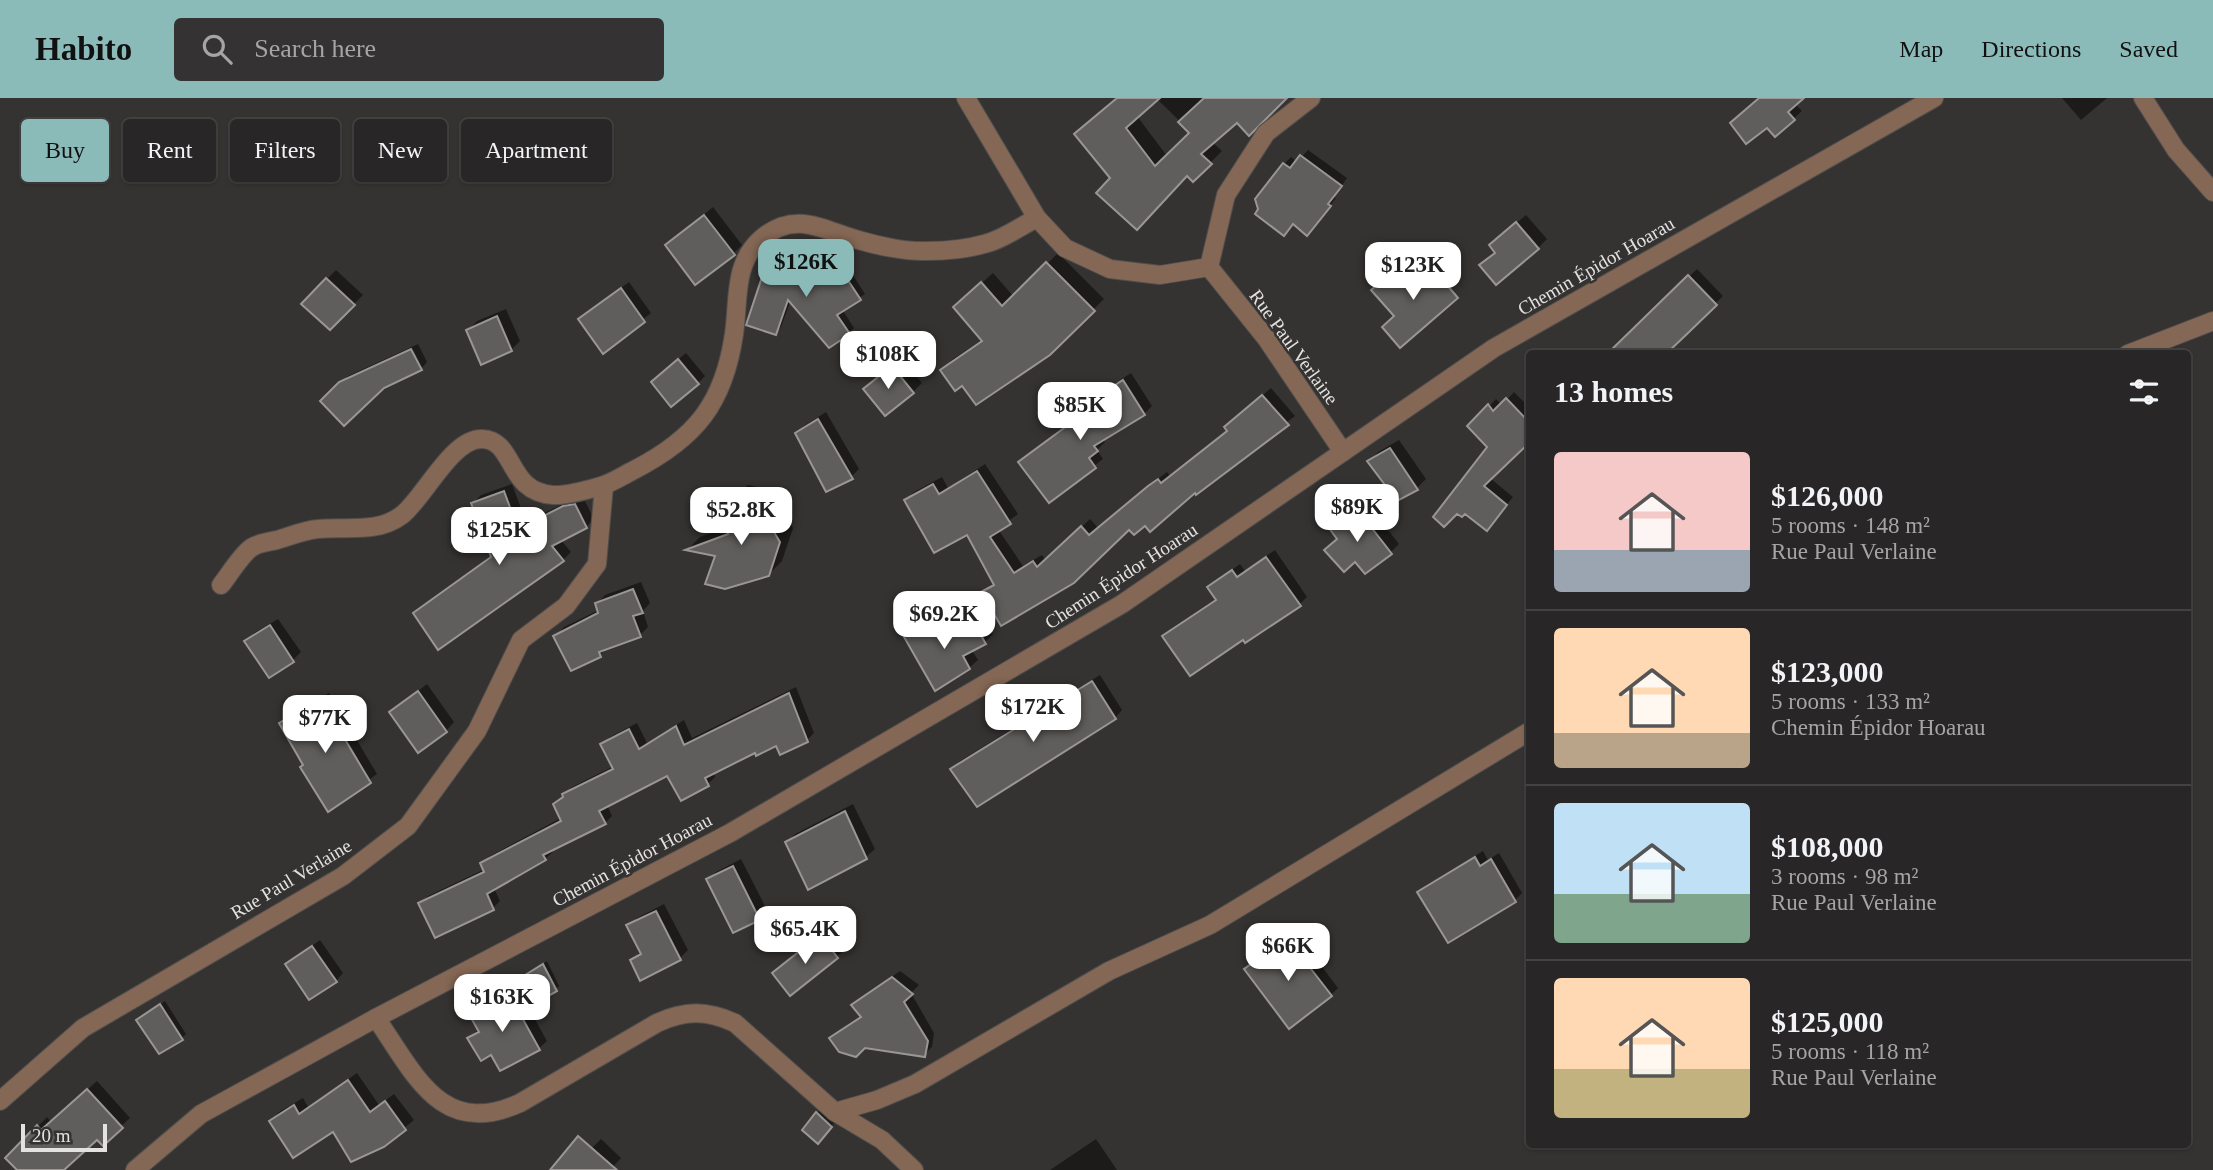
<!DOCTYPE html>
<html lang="en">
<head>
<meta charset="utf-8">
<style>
  :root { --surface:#282626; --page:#343232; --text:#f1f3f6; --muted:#a5a5a7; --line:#444343; --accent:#8bbbb9 }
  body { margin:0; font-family:"Times New Roman",serif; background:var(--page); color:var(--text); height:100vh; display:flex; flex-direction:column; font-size:26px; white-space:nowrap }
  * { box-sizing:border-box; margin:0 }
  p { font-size:23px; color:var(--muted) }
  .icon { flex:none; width:38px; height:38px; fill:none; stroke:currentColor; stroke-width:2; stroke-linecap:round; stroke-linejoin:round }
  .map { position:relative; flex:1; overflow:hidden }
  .sheet { position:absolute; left:1526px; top:252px; width:665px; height:798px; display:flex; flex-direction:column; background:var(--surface); border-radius:7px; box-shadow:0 2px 5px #0004,0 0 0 2px var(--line) }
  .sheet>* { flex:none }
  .banner { position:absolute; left:21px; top:21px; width:665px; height:63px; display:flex; gap:14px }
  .scale { position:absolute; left:21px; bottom:18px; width:86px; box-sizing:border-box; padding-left:7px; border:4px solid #e4e2e1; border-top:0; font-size:19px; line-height:24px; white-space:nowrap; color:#e4e2e1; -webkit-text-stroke:5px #353332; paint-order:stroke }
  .price { position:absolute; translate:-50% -60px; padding:0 16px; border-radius:14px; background:#fff; color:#222; font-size:23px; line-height:46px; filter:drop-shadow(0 2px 4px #0008) }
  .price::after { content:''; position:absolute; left:50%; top:42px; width:21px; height:16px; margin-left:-10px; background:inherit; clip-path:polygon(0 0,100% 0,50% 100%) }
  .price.selected { background:var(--accent); color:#111 }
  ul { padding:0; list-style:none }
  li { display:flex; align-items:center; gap:21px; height:175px; padding:0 28px }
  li+li { border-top:2px solid var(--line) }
  li span { display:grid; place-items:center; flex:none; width:196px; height:140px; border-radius:7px; color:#555 }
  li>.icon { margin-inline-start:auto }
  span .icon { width:84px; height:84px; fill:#fffc; stroke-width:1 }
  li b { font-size:30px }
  h2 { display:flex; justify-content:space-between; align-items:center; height:84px; padding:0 28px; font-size:30px }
  .chip { padding:0 24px; border-radius:7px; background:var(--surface); box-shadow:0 2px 5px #0004,0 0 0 2px var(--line); font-size:24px; line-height:63px }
  .chip.selected { background:var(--accent); color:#111 }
  header { display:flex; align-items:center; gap:42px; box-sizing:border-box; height:98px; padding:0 35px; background:var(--accent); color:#111 }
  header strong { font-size:33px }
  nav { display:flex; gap:38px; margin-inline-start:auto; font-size:24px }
  .search { width:490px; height:63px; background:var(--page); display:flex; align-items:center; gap:18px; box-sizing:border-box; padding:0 24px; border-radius:7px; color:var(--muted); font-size:26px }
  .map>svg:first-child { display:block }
  .shadow { fill:#0007; fill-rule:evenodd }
  .building { fill:#605e5c; stroke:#999694; stroke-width:2 }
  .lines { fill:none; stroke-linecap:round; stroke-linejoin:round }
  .minor-casing { stroke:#514f4e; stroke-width:20 }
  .minor { stroke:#846754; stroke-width:18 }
  .labels { text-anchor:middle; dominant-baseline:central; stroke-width:5; stroke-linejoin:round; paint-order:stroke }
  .street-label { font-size:19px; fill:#e4e2e1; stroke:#353332 }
</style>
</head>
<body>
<header>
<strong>Habito</strong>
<div class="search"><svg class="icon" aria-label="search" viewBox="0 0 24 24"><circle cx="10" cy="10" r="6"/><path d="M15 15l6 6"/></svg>Search here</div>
<nav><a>Map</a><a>Directions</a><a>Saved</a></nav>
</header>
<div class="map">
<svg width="2213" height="1072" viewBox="0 0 2213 1072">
  <rect width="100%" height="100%" fill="#353332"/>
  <g class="shadow">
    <path d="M1117,0H1282L1237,23L1212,44L1222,53L1193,82L1188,76L1112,80ZM1157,1L1192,35L1167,58L1137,18Z"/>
    <path d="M1760,0H1801L1795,6L1802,13L1776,36L1768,27Z"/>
    <path d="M2062,0H2107L2081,22Z"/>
    <path d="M1308,52L1347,80L1334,99L1336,100L1314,128L1294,124L1284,136V66L1291,59L1297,64Z"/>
    <path d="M713,109L742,147L733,156L667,147Z"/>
    <path d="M1526,117L1547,141L1538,150L1481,167L1496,154L1500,139Z"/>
    <path d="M834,148L865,196L842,211L854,230L849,235L791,202L781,229L775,235L765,174L771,168L785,164L789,179Z"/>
    <path d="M1058,155L1104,201L1048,256L962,286L943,272L953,261L983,241L966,199L993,175L1014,199Z"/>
    <path d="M1439,160L1455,179L1429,204L1382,185L1406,164L1419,179Z"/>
    <path d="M1697,171L1723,198L1664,256H1609Z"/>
    <path d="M336,172L363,197L330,230L304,205Z"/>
    <path d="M629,184L651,215L603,253L580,221Z"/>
    <path d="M506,211L520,243L511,252L468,232L477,223Z"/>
    <path d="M418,246L427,264L421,271L322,303L348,278Z"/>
    <path d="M686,255L705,278L698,285L660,277Z"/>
    <path d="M902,260L922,285L913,294L874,283Z"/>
    <path d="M1131,275L1152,308L1144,316L1103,341L1105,344L1097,352L1103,361L1049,403L1029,357L1084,315L1081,310L1089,302Z"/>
    <path d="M1271,290L1295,318L1196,393L1130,430L983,495L995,484L967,434L906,402L914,394L942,379L948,390L985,366L1018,416L998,431L1023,468L1042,457L1046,463L1090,421L1098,430L1159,380L1167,374L1170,378L1228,332L1234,322Z"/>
    <path d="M1514,294L1530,310V341L1490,380L1513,399L1494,423L1465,414L1489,349L1470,328L1496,301L1502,307Z"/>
    <path d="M826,314L859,371L851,379L797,335L805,327Z"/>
    <path d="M1399,342L1426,381L1417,390L1397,401L1370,363L1378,354Z"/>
    <path d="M512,386L526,424L573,401L583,399L594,421L586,429L561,442L571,454L563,462L416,515L493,458L473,405L481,397Z"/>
    <path d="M748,387L771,392L793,430L782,463L768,477L718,456L688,451L700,439L729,429L734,400ZM740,399L766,405V409L740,403Z"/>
    <path d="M1366,404L1399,446L1390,455L1339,440L1331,430Z"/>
    <path d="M1275,452L1307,499L1299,507L1244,539L1164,538L1172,530L1217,500L1210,490L1218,482L1240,466L1245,473Z"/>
    <path d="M641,484L650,505L643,513L648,529L640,537L609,548L600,557L572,571L556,538L564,529L599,512L597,506L605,497Z"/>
    <path d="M945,514L955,532L982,516L993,536L985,544L971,551L978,562L969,570L906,539L914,531Z"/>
    <path d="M278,521L301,554L293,562L246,544L254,535Z"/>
    <path d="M1100,577L1122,612L1115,620L952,671L960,663Z"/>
    <path d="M427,586L454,624L446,633L391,614Z"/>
    <path d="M796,589L814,635L807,642L777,646L756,652L713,674L715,679L708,686L667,675L607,707L612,718L605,725L551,751L553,754L545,761L494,790L500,803L493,810L420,806L428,798L485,771L482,766L490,758L561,720L555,706L572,689L614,668L603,646L610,639L637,625L647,645L684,622L692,640Z"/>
    <path d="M329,595L377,676L328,712L281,625L288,618Z"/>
    <path d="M853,706L875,751L866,759L787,744L795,736Z"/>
    <path d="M1483,753L1488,762L1499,755L1522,795L1515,802L1449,843L1419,795L1427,787Z"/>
    <path d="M741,761L767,812L759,820L708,782L716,774Z"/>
    <path d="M664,806L688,852L680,860L632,862L641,853L629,828L637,820Z"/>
    <path d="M829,830L845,850L837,859L783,867Z"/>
    <path d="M1295,833L1338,890L1331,897L1246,871Z"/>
    <path d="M320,842L343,875L336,883L287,866Z"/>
    <path d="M547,863L559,888L555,892L519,882Z"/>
    <path d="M900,873L919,887L911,895L934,935L932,949L924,957L831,940L862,918L853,907L861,900Z"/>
    <path d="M517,889L547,943L538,951L492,955L469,940L479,931L472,918L480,910Z"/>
    <path d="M165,903L186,936L182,940L143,918Z"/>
    <path d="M357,975L379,1007L394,996L414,1022L385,1046L333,1032L271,1023L279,1014L303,1000L308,1009Z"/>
    <path d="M97,983L130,1020L103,1045L97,1040L62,1072H19L7,1060L47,1019L51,1024Z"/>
    <path d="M821,1011L835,1024L817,1043V1015Z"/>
    <path d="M601,1041L621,1060L610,1072H570Z"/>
    <path d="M1096,1041L1117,1072H1050Z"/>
  </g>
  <g class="building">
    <path d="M1117,0H1160L1126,30L1155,68L1189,35L1178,24L1204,0H1287L1249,38L1237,25L1201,56L1212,66L1193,84L1187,78L1137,132L1096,95L1110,80L1074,36Z"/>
    <path d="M1759,0H1804L1788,14L1795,22L1775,39L1767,30L1746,46L1730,25Z"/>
    <path d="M1300,57L1342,88L1328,106L1331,108L1307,138L1293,126L1284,138L1255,116L1258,111L1255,101L1283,65L1290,70Z"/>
    <path d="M704,117L735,157L695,187L665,147Z"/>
    <path d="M1516,124L1539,151L1496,187L1479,167L1495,155L1489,147Z"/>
    <path d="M828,152L861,202L837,217L850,236L829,250L788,202L776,237L746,227L764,173L780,168L784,182Z"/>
    <path d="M1046,164L1095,213L1050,257L976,307L962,288L955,293L940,272L982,243L953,209L981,184L1002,208Z"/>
    <path d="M1430,167L1458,200L1400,250L1382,229L1394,218L1371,192L1397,170L1410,185Z"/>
    <path d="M1688,177L1717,207L1688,235L1666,256H1607Z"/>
    <path d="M326,180L355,207L330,232L301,206Z"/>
    <path d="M621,190L645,224L603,256L578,221Z"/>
    <path d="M497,218L512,253L481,267L466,232Z"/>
    <path d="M411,251L422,272L384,290L344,328L320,303L339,284Z"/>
    <path d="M678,261L699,286L671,309L651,284Z"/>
    <path d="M892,268L914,295L885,318L863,291Z"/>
    <path d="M1123,282L1145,317L1094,348L1098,353L1089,360L1096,370L1049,405L1018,364L1083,316L1079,310Z"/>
    <path d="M1262,297L1289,327L1196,397L1195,395L1150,434L1145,428L1134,437L1129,432L1074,485L1001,528L981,494L994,487L967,437L934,455L904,402L933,386L939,396L977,373L1011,426L990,439L1014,475L1033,463L1037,469L1081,428L1089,437L1148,388L1158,381L1161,385L1227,333L1224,329Z"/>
    <path d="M1506,300L1530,325V344L1484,388L1507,407L1487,433L1465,416L1462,419L1457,416L1444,429L1433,419L1487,349L1467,328L1488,306L1493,313Z"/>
    <path d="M818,321L853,381L826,394L795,335Z"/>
    <path d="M1390,350L1418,392L1397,403L1367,363Z"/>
    <path d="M504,393L518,431L563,408L575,406L587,430L552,448L564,463L438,552L413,515L491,459L471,405Z"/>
    <path d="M733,399L757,405L780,444L769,478L725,491L705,486L715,458L685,452L728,436L725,421Z"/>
    <path d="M1357,411L1392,456L1365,476L1355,464L1344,474L1324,452L1337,441L1329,430Z"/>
    <path d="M1266,459L1301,508L1245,545L1243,542L1190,578L1162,538L1216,502L1207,489L1232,472L1237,479Z"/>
    <path d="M633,491L643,515L633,518L641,539L599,554L601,559L571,573L553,538L598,515L595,505Z"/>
    <path d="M936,521L946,539L973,523L986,546L963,558L970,571L935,593L904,539Z"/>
    <path d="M270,527L294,564L269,580L244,543Z"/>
    <path d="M1092,583L1116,621L977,709L950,671Z"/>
    <path d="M418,593L447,634L418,655L389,614Z"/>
    <path d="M789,595L808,644L780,657L776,648L756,658L755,655L705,680L709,688L681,703L667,678L599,713L606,726L543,757L546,762L487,796L494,812L435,840L418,805L484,774L480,765L561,723L553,706L563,699L562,696L613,671L600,646L629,631L639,651L676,628L684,647Z"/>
    <path d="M321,601L371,685L328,714L300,669L303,667L279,625Z"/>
    <path d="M845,713L867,761L808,792L785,744Z"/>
    <path d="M1475,759L1480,768L1491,761L1516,804L1448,845L1417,794Z"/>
    <path d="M733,768L760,822L733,835L706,781Z"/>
    <path d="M656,813L681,862L640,883L630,862L641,856L626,827Z"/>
    <path d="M820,837L838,860L790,898L772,875Z"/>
    <path d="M1287,840L1332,898L1289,931L1244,871Z"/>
    <path d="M312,848L337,884L309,902L285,866Z"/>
    <path d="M543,866L557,893L530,908L517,882Z"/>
    <path d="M892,879L913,896L904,904L928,943L925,959L865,950L856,959L839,954L829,940L861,919L851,907Z"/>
    <path d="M509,896L540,952L500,973L491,957L481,963L467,940L479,934L470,918Z"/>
    <path d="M160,906L183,942L159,956L136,922Z"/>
    <path d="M348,982L370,1014L385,1003L406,1032L384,1049L351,1064L333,1034L293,1060L269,1023L294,1007L299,1016Z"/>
    <path d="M87,991L123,1030L103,1048L97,1042L64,1072H17L5,1060L37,1027L41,1032Z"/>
    <path d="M816,1014L832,1029L818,1046L802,1032Z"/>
    <path d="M578,1038L617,1072H550Z"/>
  </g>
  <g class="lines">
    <defs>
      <g id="minor">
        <path d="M966,0L1037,120L1065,150L1110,171L1160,177L1209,169"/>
        <path d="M2143,0L2176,52L2213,94"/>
        <path d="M1209,169L1266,240L1343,354"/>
        <path d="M1209,169L1226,97L1266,35L1311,0"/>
        <path d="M2128,256L2213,223"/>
        <path d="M221,487C229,477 241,457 251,450C257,445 269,444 277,442C290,438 305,432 318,431C347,428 377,436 402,417C424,400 452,340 482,341C516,342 506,394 553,397C567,398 587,392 601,388C612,385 624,377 634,372C696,340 724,305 734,236C739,202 733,166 761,141C796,110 826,134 862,143C879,148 908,154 926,153C944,153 967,151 984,146C1002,142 1021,128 1037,120"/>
        <path d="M376,920C415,976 441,1041 520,1005L657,925C685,912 707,912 735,925L835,1014L882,1042L914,1072"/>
        <path d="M0,1003L83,930L343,778L408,728L477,633L521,542L566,508L597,466L604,388"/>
        <path d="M835,1014L877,1002L915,986L1109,873L1210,827L1530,633"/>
        <path d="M135,1072L201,1016L376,920L730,735L1122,506L1494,250L1934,0"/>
      </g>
    </defs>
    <use href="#minor" class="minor-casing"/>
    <use href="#minor" class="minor"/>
  </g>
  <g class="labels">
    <g class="street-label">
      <text transform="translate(1596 168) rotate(-30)">Chemin Épidor Hoarau</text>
      <text transform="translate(1294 249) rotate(54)">Rue Paul Verlaine</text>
      <text transform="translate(1121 478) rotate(-33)">Chemin Épidor Hoarau</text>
      <text transform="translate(632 762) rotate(-28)">Chemin Épidor Hoarau</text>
      <text transform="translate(291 781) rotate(-31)">Rue Paul Verlaine</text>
    </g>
  </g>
</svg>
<div class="scale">20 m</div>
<b class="price selected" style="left:806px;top:201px">$126K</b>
<b class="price" style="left:1413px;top:204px">$123K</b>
<b class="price" style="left:888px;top:293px">$108K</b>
<b class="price" style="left:1080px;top:344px">$85K</b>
<b class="price" style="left:1357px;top:446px">$89K</b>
<b class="price" style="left:741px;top:449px">$52.8K</b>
<b class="price" style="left:499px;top:469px">$125K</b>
<b class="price" style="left:944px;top:553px">$69.2K</b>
<b class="price" style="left:1033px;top:646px">$172K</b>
<b class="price" style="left:325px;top:657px">$77K</b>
<b class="price" style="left:805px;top:868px">$65.4K</b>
<b class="price" style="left:1288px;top:885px">$66K</b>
<b class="price" style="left:502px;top:936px">$163K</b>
<div class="banner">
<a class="chip selected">Buy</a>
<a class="chip">Rent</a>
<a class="chip">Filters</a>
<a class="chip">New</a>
<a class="chip">Apartment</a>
</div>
<section class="sheet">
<h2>13 homes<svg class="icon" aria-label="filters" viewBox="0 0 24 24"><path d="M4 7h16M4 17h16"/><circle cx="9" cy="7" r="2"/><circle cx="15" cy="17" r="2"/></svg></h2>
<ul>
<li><span style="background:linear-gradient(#f6c9c9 70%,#9aa5b1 0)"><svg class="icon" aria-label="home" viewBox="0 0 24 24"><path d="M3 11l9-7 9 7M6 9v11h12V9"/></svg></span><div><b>$126,000</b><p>5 rooms · 148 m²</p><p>Rue Paul Verlaine</p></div></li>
<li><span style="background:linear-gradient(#ffd9b3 75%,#b9a48a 0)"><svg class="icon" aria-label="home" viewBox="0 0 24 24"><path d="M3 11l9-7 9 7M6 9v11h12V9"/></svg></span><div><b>$123,000</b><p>5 rooms · 133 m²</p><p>Chemin Épidor Hoarau</p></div></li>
<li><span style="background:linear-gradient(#bfe0f5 65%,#7fa58c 0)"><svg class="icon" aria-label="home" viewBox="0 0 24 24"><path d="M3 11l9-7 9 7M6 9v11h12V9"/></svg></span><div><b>$108,000</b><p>3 rooms · 98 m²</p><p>Rue Paul Verlaine</p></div></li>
<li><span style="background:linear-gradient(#ffd9b3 65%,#c2b280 0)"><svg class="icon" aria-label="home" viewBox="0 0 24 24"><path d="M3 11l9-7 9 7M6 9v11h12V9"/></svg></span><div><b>$125,000</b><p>5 rooms · 118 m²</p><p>Rue Paul Verlaine</p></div></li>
</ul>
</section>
</div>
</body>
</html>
